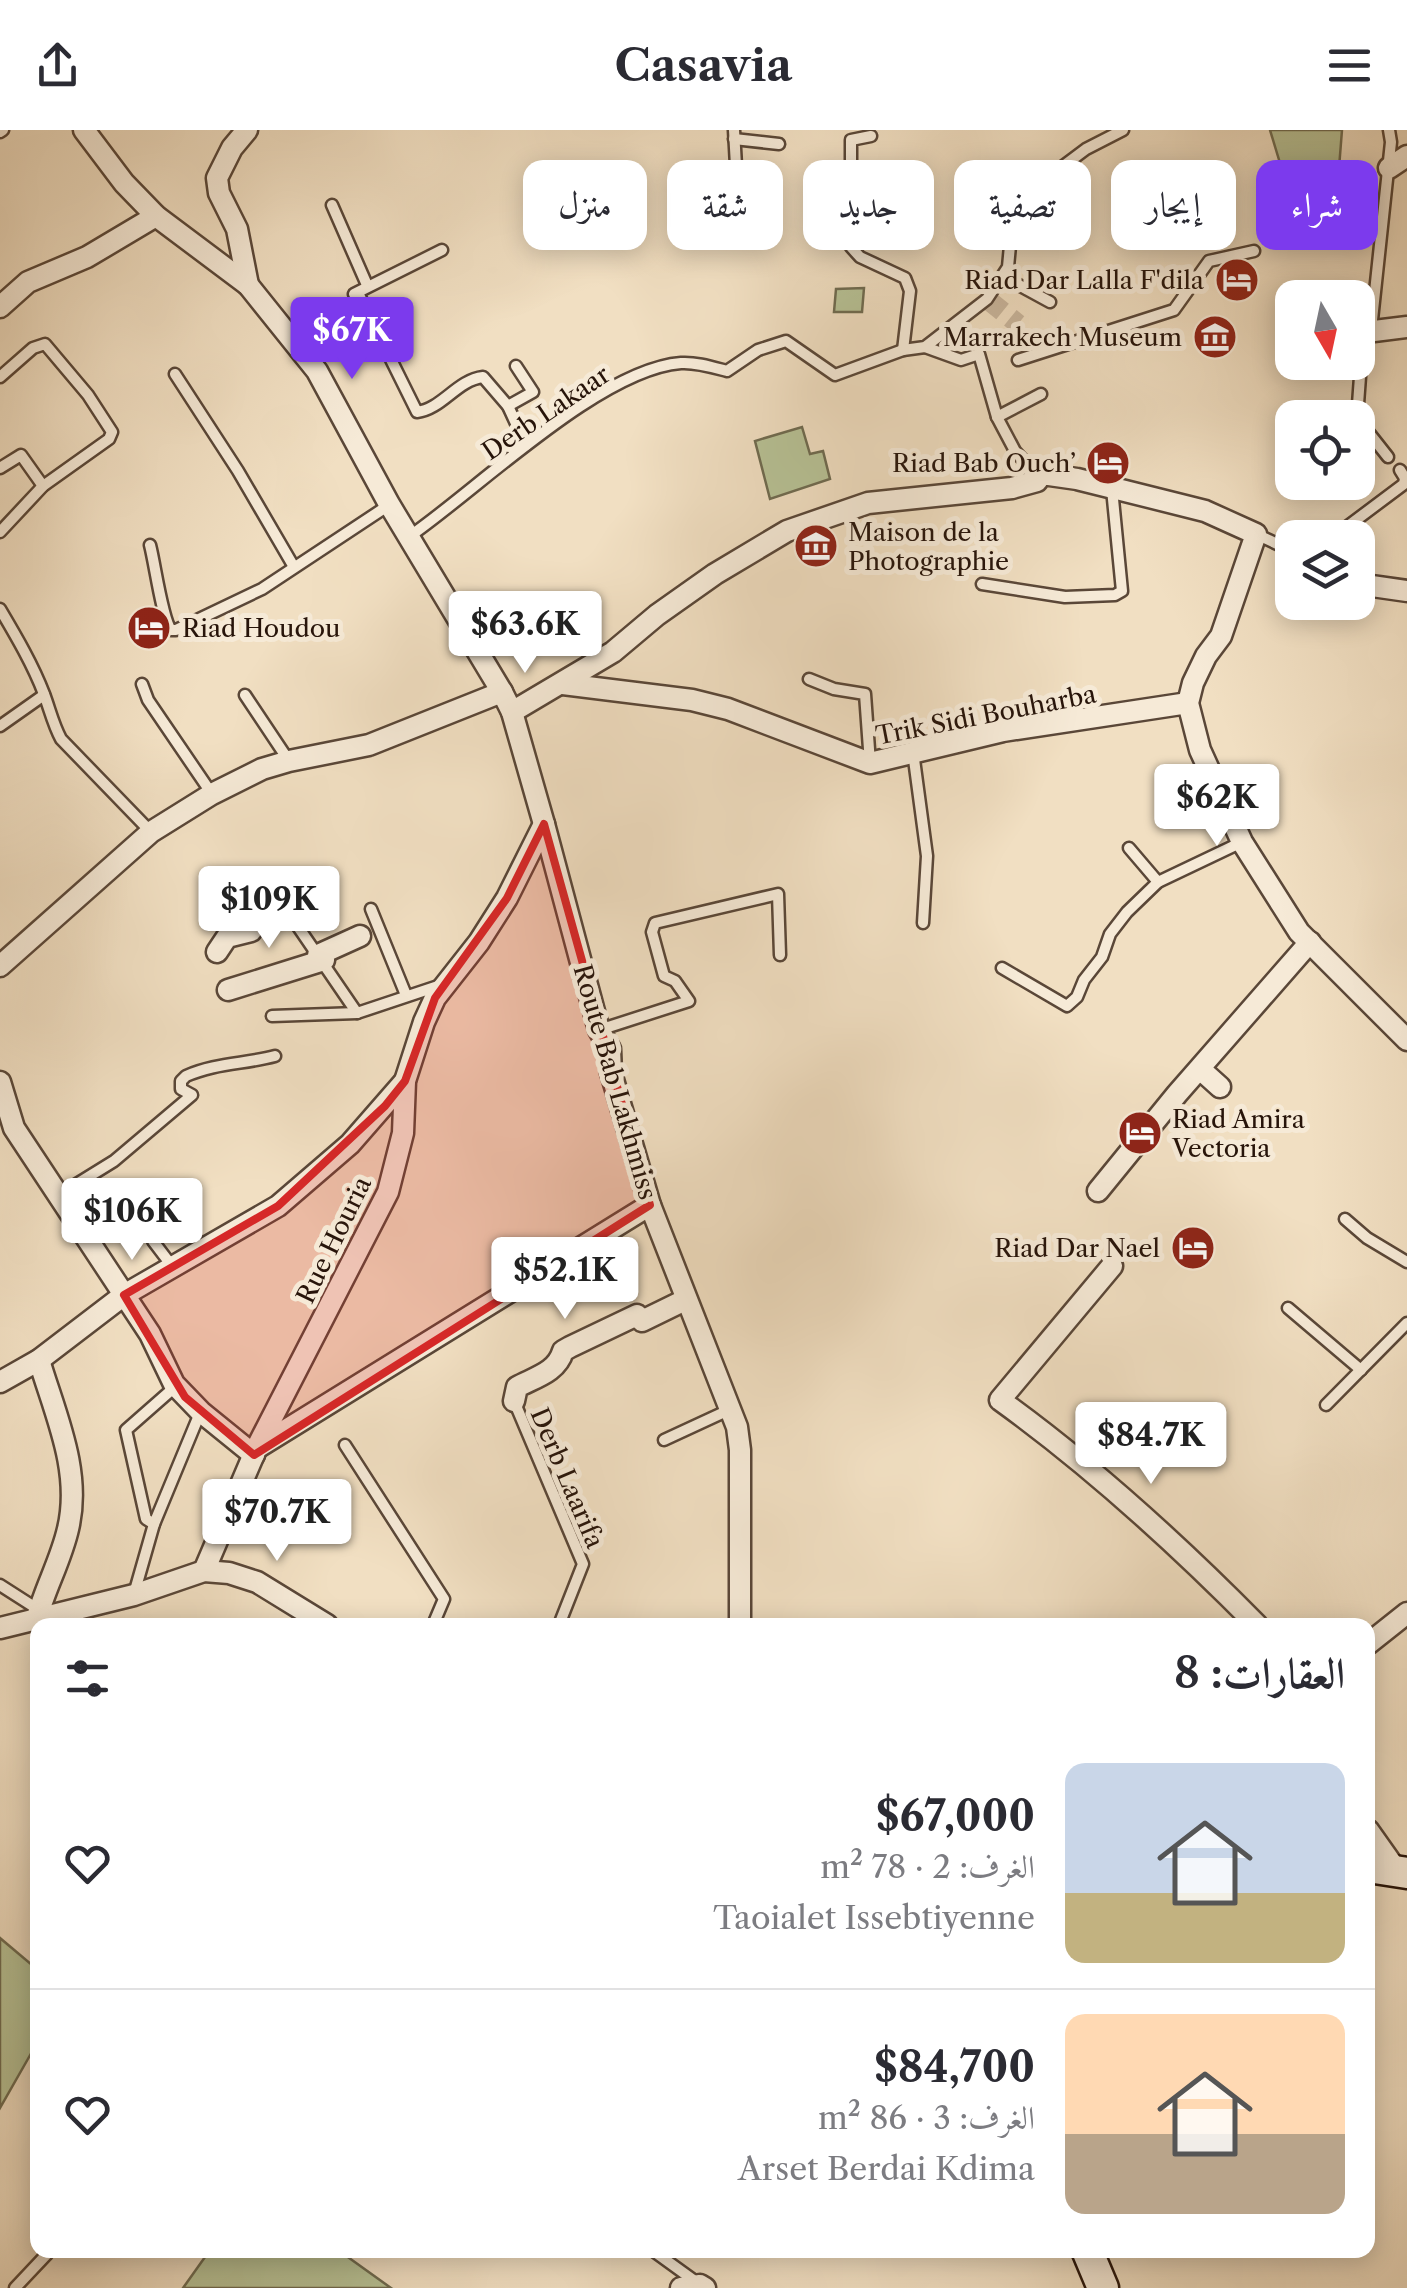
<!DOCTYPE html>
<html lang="ar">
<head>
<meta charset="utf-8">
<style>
  :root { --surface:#fff; --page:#f2f2f3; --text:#2b2b33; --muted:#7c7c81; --line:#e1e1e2; --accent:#7c3aed }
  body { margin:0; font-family:"Libre Caslon Text",Amiri,serif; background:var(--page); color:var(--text); direction:rtl; height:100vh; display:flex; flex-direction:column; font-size:38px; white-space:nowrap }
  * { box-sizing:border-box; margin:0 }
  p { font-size:32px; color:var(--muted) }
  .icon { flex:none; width:55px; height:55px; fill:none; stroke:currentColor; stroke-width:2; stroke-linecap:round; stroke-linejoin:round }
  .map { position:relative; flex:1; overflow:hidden; direction:ltr }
  .details { position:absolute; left:30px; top:1488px; width:1345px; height:640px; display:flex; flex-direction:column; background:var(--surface); border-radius:20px; box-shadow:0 5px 25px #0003; direction:rtl }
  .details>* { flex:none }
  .hud { position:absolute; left:30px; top:30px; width:1348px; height:90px; direction:rtl; display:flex; gap:20px }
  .needle { width:65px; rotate:171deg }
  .tools { position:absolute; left:1275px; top:150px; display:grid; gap:20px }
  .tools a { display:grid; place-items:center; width:100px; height:100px; border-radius:20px; background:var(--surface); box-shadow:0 5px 25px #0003; font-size:50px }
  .price { position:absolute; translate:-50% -85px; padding:0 22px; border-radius:10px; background:#fff; color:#222; font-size:32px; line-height:65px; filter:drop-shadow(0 2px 5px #0008) }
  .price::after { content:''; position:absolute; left:50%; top:60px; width:30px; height:22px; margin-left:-15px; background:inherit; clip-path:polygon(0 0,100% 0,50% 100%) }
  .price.on { background:var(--accent); color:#fff }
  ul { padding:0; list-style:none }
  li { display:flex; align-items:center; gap:30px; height:250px; padding:0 30px }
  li+li { border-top:2px solid var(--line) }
  li span { display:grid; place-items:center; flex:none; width:280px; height:200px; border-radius:20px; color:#555 }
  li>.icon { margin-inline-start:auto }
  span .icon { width:120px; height:120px; fill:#fffc; stroke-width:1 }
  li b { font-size:42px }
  h2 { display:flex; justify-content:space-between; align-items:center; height:120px; padding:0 30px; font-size:42px }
  .chip { padding:0 35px; border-radius:20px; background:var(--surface); box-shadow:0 5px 25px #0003; font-size:35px; line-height:90px }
  .chip.on { background:var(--accent); color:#fff }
  header { display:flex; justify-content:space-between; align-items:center; height:130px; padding:0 30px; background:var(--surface); font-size:45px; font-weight:800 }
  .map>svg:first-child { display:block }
  .green { fill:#b7c296; stroke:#6f6b50; stroke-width:2.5 }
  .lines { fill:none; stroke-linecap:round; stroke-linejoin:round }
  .street-tunnel { stroke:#c9b69d; stroke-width:20; stroke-dasharray:20 10; stroke-linecap:butt }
  .lane-casing { stroke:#5a4738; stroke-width:15 }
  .street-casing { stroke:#5a4738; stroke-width:25 }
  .secondary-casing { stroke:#27140a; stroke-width:35 }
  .lane { stroke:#f6ead7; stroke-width:10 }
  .street { stroke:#f6ead7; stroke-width:20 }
  .secondary { stroke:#f6ead7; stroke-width:30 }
  .marked { fill:#d62828; fill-opacity:0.2; stroke:#d62828; stroke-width:8; stroke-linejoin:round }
  .labels { text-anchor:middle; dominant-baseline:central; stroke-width:10; stroke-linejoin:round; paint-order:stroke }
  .poi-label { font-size:25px; fill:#27140a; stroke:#f6ead7; text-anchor:end }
  .street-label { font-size:25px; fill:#27140a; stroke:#f6ead7 }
</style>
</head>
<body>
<header><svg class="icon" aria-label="menu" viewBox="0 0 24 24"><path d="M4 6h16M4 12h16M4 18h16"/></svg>Casavia<svg class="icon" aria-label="share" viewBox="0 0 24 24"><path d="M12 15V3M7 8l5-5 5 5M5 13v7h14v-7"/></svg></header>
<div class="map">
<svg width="1407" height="2158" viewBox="0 0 1407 2158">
  <rect width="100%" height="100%" fill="#f1dfc2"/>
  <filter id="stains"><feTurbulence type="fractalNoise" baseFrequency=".002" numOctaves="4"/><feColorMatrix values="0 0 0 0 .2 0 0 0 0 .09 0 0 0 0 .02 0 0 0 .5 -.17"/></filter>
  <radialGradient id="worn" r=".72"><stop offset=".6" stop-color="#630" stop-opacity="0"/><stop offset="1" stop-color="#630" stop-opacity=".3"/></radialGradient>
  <g class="green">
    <path d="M1270,0H1342L1339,38L1283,43Z"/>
    <path d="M864,158L862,182H834L836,159Z"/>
    <path d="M802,297L810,324L823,321L830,349L770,369L755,311Z"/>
    <path d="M0,1808L38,1840L37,1913L0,1978Z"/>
    <path d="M210,2120H338L391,2158H183Z"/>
  </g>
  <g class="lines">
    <path class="street-tunnel" d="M987,169L1018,194"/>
    <defs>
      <g id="lane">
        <path d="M734,0L736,36"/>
        <path d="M0,2L3,0"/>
        <path d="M871,6L851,10V117L860,127L905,148L910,161L903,220"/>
        <path d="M734,9L779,14"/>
        <path d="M332,75L367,155"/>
        <path d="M442,120L354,164L360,167L417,282C442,279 457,250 483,247L508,276L526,315"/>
        <path d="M1004,147L1050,172"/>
        <path d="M925,217L961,230L979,224L997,287L1015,321L1035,343"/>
        <path d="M1018,230L1174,180L1209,131L1254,121"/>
        <path d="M175,244L238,341L294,437"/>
        <path d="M0,247L33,218L45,214L88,265L112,302L109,309L43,356L0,402"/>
        <path d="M508,276L533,262L516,236"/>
        <path d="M997,287L1041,264"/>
        <path d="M1357,288L1362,219L1371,203L1372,190L1391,12L1389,0"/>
        <path d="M1358,289L1388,327"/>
        <path d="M0,338L21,325L43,356"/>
        <path d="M1256,404L1292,421"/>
        <path d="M410,406C478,359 600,239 681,233C696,232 712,237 727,241L758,220L786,211L835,245L903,220L925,217L987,169L1008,137L1011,105L1034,89L1041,54L1046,49L1086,19L1123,0"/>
        <path d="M1332,408L1404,354L1405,348L1400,340"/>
        <path d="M150,415C155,434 162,488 171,500H176L262,459L389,375"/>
        <path d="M982,454L1065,467L1115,465L1122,461L1112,359"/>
        <path d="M0,479C16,506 33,535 44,564C50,580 53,594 61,609L151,702"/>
        <path d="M809,549L834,559L865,564L870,633"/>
        <path d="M142,554L148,570L212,664"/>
        <path d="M245,565L289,631"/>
        <path d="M0,596L44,565"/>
        <path d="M913,622L927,726L923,793"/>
        <path d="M1129,718L1158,752"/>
        <path d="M249,751L255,766L273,792L290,785L357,883"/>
        <path d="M371,779L406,865"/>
        <path d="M1002,838L1067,876L1077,867L1084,850L1102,827L1110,804L1127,782L1158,752L1242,712"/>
        <path d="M272,886L357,883L441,855"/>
        <path d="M599,900L689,871L675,851L664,846L652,802L655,793L778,764L780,825"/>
        <path d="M59,1065L114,1031L192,965L181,959V951L186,946C215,933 245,934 275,926"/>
        <path d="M1345,1089L1367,1108L1407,1132"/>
        <path d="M153,1111L172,1136"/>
        <path d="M1288,1178L1361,1240"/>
        <path d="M514,1271L583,1434L559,1495"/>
        <path d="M1326,1275L1407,1193"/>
        <path d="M664,1310L731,1279"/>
        <path d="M345,1315L444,1469L433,1495"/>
        <path d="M154,1394L146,1389L126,1300L176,1256"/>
        <path d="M0,1455L39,1480"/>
        <path d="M134,1464L154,1394L200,1283"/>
        <path d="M652,2120L699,2154"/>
        <path d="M15,2158L47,2124"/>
      </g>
      <g id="street">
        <path d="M84,0L124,53L156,86L248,155L317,241L389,374L502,562L512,582L544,694L599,900L610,919L611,943L650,1075L737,1297L740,1320V1495"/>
        <path d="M247,0L232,18L217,48L219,63L237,99L248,155"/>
        <path d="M1389,38L1407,26"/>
        <path d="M0,177L28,152L87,127L156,86"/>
        <path d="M1358,203L1407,197"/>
        <path d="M1358,454L1407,461"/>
        <path d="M563,554L692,570L728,579L870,633L1003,601L1188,573"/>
        <path d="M512,582L613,522L657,485L715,444L787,401L868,373L1012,358L1037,351L1035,343L1077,349L1205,381L1256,404L1221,506L1206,526L1193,553L1188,573L1200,620L1242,712L1299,802L1407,910"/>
        <path d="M217,822L227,807L251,801"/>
        <path d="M318,825L360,806"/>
        <path d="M0,836L151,702L212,664L262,639L289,631L369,615L502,562"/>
        <path d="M228,860L324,830"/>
        <path d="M1200,939L1220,957"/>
        <path d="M0,952L14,998L150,1204L174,1254L201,1282L254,1325"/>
        <path d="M1098,1061L1177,964L1310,812"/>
        <path d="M1112,1136L1000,1270C1093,1337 1176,1413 1257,1495"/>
        <path d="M0,1252L39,1230L124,1165L278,1076L350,1014L405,951"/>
        <path d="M514,1271L517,1257C536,1247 557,1242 563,1221L570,1217L637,1185L642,1191L685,1170"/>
        <path d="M260,1316L650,1075"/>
        <path d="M204,1441L257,1317L388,1062L403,1003L405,951L424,892L435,868L479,812L507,768L544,694"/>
        <path d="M37,1488C45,1458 61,1430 68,1399C82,1341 55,1284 39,1230"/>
        <path d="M0,1498L134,1465L204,1441L229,1443L257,1452L327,1495"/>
        <path d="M1368,1514L1407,1483"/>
        <path d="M1368,1700L1397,1741"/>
        <path d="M681,2158L700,2155L705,2158"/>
      </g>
      <g id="secondary">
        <path d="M1368,1737L1407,1743"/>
        <path d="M1087,2120L1103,2158"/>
      </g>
    </defs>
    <use href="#lane" class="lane-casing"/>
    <use href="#street" class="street-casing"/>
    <use href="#secondary" class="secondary-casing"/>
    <use href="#lane" class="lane"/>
    <use href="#street" class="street"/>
    <use href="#secondary" class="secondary"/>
  </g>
  <path class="marked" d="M544,694L650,1075L254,1325L185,1267L124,1165L278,1076L385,976L405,951L435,868L507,768Z"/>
  <defs>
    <symbol id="hotel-disc" viewBox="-11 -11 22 22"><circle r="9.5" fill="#8f2418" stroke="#f6ead7"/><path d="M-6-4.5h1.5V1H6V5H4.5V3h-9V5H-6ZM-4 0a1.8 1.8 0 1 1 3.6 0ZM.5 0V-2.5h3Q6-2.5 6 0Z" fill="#fff"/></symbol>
    <symbol id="museum-disc" viewBox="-11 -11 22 22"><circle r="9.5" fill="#8f2418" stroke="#f6ead7"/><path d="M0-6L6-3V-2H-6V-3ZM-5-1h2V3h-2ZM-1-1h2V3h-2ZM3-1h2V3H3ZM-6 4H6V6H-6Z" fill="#fff"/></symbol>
  </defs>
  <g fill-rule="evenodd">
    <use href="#hotel-disc" x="1212" y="125" width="50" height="50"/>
    <use href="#museum-disc" x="1190" y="182" width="50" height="50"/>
    <use href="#hotel-disc" x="1083" y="308" width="50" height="50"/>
    <use href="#museum-disc" x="791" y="391" width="50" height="50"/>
    <use href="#hotel-disc" x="124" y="473" width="50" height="50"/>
    <use href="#hotel-disc" x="1115" y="978" width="50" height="50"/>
    <use href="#hotel-disc" x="1168" y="1093" width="50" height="50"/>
  </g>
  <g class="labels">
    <g class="poi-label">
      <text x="1204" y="150">Riad Dar Lalla F'dila</text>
      <text x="1182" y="207">Marrakech Museum</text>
      <text x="1076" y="333">Riad Bab Ouch’</text>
      <text x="848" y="402" text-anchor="start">Maison de la<tspan x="848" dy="29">Photographie</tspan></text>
      <text x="182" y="498" text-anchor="start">Riad Houdou</text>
      <text x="1172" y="989" text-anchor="start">Riad Amira<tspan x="1172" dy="29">Vectoria</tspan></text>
      <text x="1160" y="1118">Riad Dar Nael</text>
    </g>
    <g class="street-label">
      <text transform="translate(546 283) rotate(-34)">Derb Lakaar</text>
      <text transform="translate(986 585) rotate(-11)">Trik Sidi Bouharba</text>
      <text transform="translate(615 952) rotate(74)">Route Bab Lakhmiss</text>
      <text transform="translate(334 1110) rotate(-64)">Rue Houria</text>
      <text transform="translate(567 1348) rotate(67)">Derb Laarifa</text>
    </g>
  </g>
  <rect width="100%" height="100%" filter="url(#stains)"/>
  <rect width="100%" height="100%" fill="url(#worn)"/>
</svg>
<div class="tools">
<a><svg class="needle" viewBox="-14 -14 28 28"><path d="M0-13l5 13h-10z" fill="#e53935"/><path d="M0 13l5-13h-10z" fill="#7c7c81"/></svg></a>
<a><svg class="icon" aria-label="locate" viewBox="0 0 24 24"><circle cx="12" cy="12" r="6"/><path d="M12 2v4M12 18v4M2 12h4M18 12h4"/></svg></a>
<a><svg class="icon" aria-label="layers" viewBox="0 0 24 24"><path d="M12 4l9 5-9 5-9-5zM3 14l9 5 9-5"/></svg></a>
</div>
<b class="price on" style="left:352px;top:252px">$67K</b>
<b class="price" style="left:525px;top:546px">$63.6K</b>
<b class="price" style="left:1217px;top:719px">$62K</b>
<b class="price" style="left:269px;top:821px">$109K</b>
<b class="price" style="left:132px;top:1133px">$106K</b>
<b class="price" style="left:565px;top:1192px">$52.1K</b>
<b class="price" style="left:1151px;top:1357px">$84.7K</b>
<b class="price" style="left:277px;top:1434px">$70.7K</b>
<div class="hud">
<a class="chip on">شراء</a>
<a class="chip">إيجار</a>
<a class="chip">تصفية</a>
<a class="chip">جديد</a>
<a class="chip">شقة</a>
<a class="chip">منزل</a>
</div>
<section class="details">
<h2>العقارات: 8<svg class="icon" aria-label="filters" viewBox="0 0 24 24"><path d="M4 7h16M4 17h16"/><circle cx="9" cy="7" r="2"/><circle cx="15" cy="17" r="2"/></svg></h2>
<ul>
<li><span style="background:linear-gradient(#c9d6e8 65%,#c2b280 0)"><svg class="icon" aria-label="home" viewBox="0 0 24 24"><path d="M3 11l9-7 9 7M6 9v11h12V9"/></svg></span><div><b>$67,000</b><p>الغرف: 2 · 78 m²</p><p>Taoialet Issebtiyenne</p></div><svg class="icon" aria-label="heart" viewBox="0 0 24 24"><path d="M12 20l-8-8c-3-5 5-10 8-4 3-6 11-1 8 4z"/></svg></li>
<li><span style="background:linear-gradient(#ffd9b3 60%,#b9a48a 0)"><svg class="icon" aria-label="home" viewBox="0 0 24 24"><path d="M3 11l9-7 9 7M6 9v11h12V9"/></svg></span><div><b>$84,700</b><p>الغرف: 3 · 86 m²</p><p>Arset Berdai Kdima</p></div><svg class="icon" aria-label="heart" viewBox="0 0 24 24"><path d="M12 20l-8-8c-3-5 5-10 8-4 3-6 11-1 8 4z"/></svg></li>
</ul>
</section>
</div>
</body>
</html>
